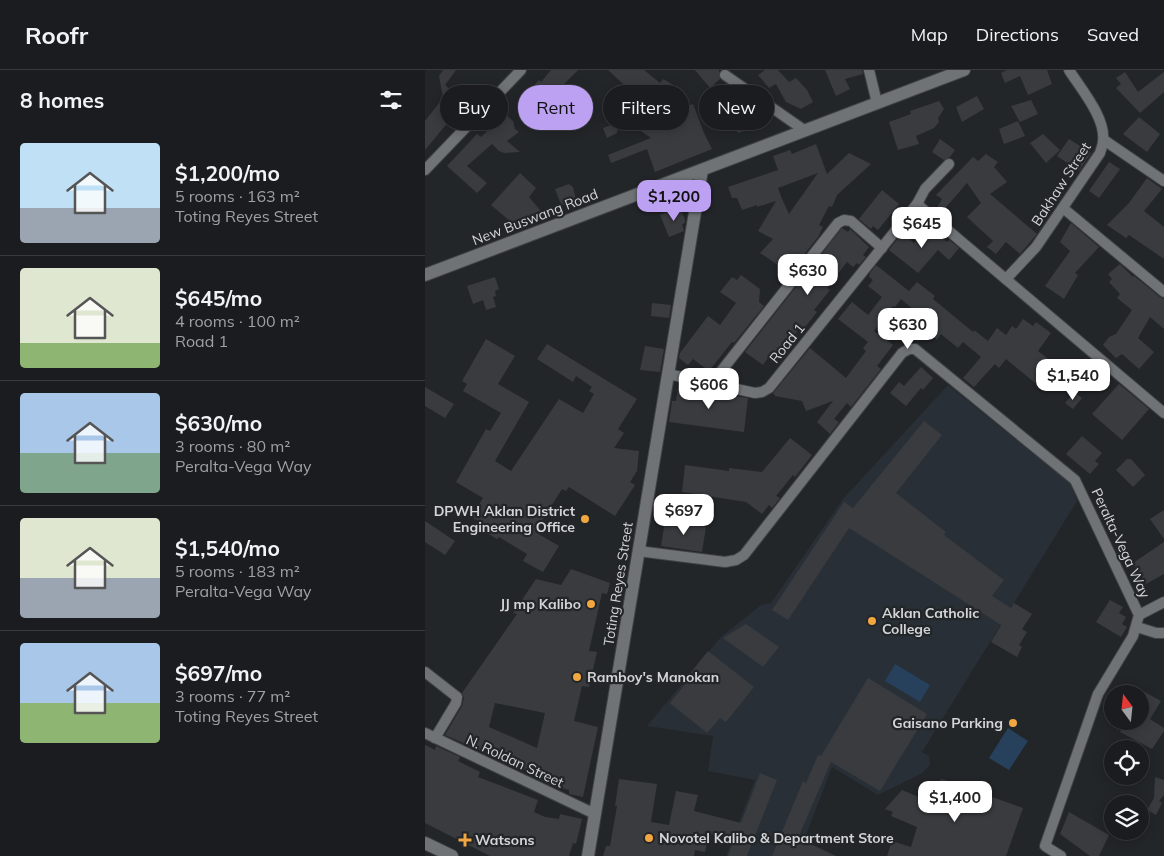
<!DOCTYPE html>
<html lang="en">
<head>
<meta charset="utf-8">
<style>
  :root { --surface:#1a1c1f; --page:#232528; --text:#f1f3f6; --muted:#9fa1a4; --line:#383a3d; --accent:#bca0f2 }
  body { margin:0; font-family:Mulish,sans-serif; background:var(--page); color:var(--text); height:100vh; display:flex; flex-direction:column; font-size:19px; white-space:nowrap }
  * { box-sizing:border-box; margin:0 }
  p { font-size:16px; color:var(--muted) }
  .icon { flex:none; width:28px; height:28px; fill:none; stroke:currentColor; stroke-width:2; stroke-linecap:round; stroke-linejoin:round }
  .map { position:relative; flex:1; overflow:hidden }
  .details { display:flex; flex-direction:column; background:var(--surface); width:425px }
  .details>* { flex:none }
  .guide { position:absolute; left:15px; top:15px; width:475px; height:45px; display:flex; gap:10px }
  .needle { width:32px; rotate:345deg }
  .buttons { position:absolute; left:679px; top:615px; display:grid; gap:10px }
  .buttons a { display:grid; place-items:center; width:45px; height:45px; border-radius:50%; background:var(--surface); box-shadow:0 2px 12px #0003,0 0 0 1px var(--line); font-size:25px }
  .price { position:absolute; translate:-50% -42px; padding:0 11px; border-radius:10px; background:#fff; color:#222; font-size:16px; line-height:32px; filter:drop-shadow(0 1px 2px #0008) }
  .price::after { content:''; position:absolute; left:50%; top:30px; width:15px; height:11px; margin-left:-8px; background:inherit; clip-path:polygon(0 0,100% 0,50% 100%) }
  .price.active { background:var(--accent); color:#111 }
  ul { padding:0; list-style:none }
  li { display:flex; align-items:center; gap:15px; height:125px; padding:0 20px }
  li+li { border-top:1px solid var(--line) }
  li span { display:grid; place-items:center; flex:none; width:140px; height:100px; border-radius:5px; color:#555 }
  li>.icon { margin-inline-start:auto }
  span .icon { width:60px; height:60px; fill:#fffc; stroke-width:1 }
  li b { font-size:21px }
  h2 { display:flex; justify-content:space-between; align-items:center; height:60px; padding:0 20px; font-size:21px }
  .chip { padding:0 18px; border-radius:22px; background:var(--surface); box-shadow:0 2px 12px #0003,0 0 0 1px var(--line); font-size:18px; line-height:45px }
  .chip.active { background:var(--accent); color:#111 }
  header { display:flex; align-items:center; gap:30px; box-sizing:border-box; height:70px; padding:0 25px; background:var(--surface); border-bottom:1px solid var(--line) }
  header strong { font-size:24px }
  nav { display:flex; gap:28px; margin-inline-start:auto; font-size:18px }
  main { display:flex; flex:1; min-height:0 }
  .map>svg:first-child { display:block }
  .built { fill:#282f36 }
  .green { fill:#27405b }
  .building { fill:#393b3f; fill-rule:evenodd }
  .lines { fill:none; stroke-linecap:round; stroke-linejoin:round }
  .street-casing { stroke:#404244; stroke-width:12 }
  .secondary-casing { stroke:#404244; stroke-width:14 }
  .street { stroke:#6f7376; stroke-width:10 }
  .secondary { stroke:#6f7376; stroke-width:12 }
  .poi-dot { fill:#f1a640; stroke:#232629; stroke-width:2 }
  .labels { text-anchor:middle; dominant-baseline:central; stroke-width:4.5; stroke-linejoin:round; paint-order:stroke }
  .street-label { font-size:14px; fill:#d3d4d6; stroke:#232629 }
  .poi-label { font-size:14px; font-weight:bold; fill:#d3d4d6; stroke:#232629; text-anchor:start }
</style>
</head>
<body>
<header>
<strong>Roofr</strong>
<nav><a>Map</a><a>Directions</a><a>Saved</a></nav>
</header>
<main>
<section class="details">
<h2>8 homes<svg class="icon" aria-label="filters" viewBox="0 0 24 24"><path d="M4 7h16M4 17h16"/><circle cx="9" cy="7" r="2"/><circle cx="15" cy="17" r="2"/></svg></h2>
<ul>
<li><span style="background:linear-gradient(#bfe0f5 65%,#9aa5b1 0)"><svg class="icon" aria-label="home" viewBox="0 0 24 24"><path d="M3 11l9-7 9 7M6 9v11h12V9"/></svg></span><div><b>$1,200/mo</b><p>5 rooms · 163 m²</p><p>Toting Reyes Street</p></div></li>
<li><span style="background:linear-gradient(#dfe7d0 75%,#8fb573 0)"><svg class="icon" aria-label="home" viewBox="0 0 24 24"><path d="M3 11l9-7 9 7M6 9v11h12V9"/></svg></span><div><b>$645/mo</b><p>4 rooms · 100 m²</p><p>Road 1</p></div></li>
<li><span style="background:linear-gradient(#a9c7e8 60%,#7fa58c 0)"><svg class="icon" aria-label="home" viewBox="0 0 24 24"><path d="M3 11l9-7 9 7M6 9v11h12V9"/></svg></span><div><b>$630/mo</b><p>3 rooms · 80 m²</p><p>Peralta-Vega Way</p></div></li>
<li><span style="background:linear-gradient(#dfe7d0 60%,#9aa5b1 0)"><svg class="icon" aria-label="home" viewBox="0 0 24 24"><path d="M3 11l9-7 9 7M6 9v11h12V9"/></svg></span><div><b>$1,540/mo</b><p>5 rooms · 183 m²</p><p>Peralta-Vega Way</p></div></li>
<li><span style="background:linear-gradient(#a9c7e8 60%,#8fb573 0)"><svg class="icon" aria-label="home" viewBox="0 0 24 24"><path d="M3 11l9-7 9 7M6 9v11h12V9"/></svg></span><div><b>$697/mo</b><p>3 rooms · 77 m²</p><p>Toting Reyes Street</p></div></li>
</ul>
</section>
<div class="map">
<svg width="739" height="786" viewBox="0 0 739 786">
  <rect width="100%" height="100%" fill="#232629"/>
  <path class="built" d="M523,315L646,414L652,431L497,682L504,686L505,695L496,704L453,725L407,697L373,786H301L330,710L283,701L288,666L222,656L296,567L336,535L346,533L418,429Z"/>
  <g class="green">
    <path d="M470,594L505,615L495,632L460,611Z"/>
    <path d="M583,658L603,671L584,700L564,688Z"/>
  </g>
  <g class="building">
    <path d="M18,0H31L20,15L48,39L32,56L25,50L0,80V51L18,28L14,6Z"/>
    <path d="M126,0H153L139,14L147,21L129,41L106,19L114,10L116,12Z"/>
    <path d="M183,0H219L235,13L238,9L247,14L223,50L268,34L279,63L287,79L230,102L222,79L186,93L183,85L226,68L206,54L220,34Z"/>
    <path d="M270,0H294L295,9L285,18Z"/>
    <path d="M340,0H353L364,12L371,8L382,20L388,32L376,39L361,32L351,14L344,18L333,5Z"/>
    <path d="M400,0H437L438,4L420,9L425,19L411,26Z"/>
    <path d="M582,0H622L627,14L603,25L595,6L580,13L576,3Z"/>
    <path d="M700,2L713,22L739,2V22L715,43L691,18L696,14L691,8Z"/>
    <path d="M552,26L559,39L537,52L531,37Z"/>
    <path d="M606,30L613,44L595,52L586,36Z"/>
    <path d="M514,31L519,39L513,48L514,52L509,58L491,66L494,74L473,80L464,52L486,44L485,41Z"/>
    <path d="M321,33L322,35L327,33L336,55L313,63L305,39Z"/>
    <path d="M80,44L88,51L90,59L94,62L82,71L95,82L79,83L74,81L67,74L42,96L62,113L52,123L22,96L52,64L56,67Z"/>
    <path d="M714,47L735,64L722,82L698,64Z"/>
    <path d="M593,51L600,66L579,74L574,59Z"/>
    <path d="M194,52L192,63L182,68L178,58Z"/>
    <path d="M618,64L635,80L621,93L605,73Z"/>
    <path d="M515,69L530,80L525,87L519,90L507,82Z"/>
    <path d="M644,69L666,83L654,101L632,86Z"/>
    <path d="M391,74L402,104L424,83L446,94L412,125L407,137L404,136L394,155L398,157L393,167L369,197L359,199L335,183L348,169L333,161L351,131L332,137V135L317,140L312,128H307L303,117L353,100L348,86L365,80L367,84ZM393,103L364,144L357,129L353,118Z"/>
    <path d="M561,84L573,92L569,97L582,112L565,124L612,164L595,184L581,172L571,184L562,177L568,171L542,147L556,133L542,113L515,144L510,141L517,129L511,125L548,87L553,91Z"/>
    <path d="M684,92L695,99L674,128L664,121Z"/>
    <path d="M95,103L111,118L104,127L121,147L108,155L101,148L92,157L66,135Z"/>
    <path d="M722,108L737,119L719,141L739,157V189L704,165L701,168L682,155L704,133Z"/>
    <path d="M144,114L148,117L151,130L138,135L135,132L130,119Z"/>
    <path d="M457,120L474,134L453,160L448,156L446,159L434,149Z"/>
    <path d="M255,137L260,150V153L257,154L259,161L244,167L235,145Z"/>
    <path d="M646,153L674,177L650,203L653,205L639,229L620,216L645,181L635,172Z"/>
    <path d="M502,156L522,172L524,170L534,178L524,190L513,180L493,203L464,180L477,163L489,173Z"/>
    <path d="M417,158L423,162L425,159L444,177L438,185L441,187L434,195L432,193L428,197L422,192L402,218L405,220L389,240L392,242L377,261L374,259L358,279L356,277L348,288L345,285L338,295L320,282Z"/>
    <path d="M695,194L708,207L709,206L735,227L739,229V259L725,247L713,268L729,282L714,299L697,284L691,288L678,275L684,267L691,264L707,240L692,228L695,224L684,212L687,209L683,204Z"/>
    <path d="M451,195L484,221L492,212L510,226L508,229L548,262L549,260L563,271L572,258L581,265L587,256L591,259L598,249L608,256L611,252L626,263L613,281L632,296L615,317L581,289L574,298L570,294L549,317L538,308L556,287L538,272L533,278L516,264L512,270L506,264L501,268L494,263L503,252L476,229L470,237L468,236L449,261L468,275L452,296L456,299L426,337L422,333L409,349L414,352L405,364L392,352L408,331L381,341L377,331L350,326L348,323L385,278L421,308L441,281L438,278L443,272L413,249L427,232L443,245L457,227L443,216L448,210L444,207L445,203Z"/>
    <path d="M316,205L335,219L334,232L339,236L309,273L307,272L284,301L268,289L263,295L254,288L255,283L283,246L295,255L311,233L295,222L307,207L312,210Z"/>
    <path d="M70,207L74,219L70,221L71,226L68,227L71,237L61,240L58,230L48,234L42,216Z"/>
    <path d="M227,233L246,235L244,248L226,246Z"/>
    <path d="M61,269L90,286L73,314L104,332L70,391L86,401L134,329L158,343L169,324L164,321L167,317L151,306L148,312L112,289L122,274L212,329L193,359L199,363L189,378L214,381L212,401L205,412L210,415L190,446L144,417L141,421L137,419L110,462L134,476L118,502L98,491L102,484L74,467L72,469L55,459L59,454L46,447L58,428L31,412L61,359L65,361L76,343L38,321L42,314L37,311Z"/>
    <path d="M220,276L239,279L235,302L215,300Z"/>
    <path d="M496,297L508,308L498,320L496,318L481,336L465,323L474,312L479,316Z"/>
    <path d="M694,314L724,339L697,370L667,344Z"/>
    <path d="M0,317L29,334L20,348L0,336Z"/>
    <path d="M253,318L323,328L319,362L244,352L247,331H251Z"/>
    <path d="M649,322L657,328L648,339L640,333Z"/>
    <path d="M499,351L517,365L471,423L521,462L519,465L579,510L567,526L586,538L589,533L607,544L597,559L602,562L594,575L597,577L592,587L566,572L576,555L424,458L363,550L347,540L419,432L428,438Z"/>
    <path d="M657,366L677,383L670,391L674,394L665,404L641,384Z"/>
    <path d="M365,368L387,385L370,407L368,405L351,426L355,428L347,438L344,435L337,444L321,432L257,422L260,395L304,401V398L337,402Z"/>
    <path d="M702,389H706L720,405L708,417L691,400Z"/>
    <path d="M739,440V469L725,449Z"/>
    <path d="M0,451L30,471L20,485L0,472Z"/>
    <path d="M240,451L281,457L277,482L236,476Z"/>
    <path d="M739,472V504L721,514L708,493Z"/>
    <path d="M146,499L185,513L182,524L177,523L164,581L172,582L164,617L157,616L149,651L173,657L158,727L144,724V720L125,715L120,712L121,709L20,665L37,636L39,628L37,623L92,544L88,543L111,509L136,515ZM70,633L120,643L112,678L64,657Z"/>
    <path d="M685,530L698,537L694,543L701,547L697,554L702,557L696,567L671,552Z"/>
    <path d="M321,554L354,577L338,597L298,568Z"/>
    <path d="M283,581L329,617L301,652L295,648L282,663L245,633L265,608L263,606Z"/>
    <path d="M443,608L502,644L455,721L406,692L373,768L411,786H347L378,711L381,713L393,685L396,686Z"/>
    <path d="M718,621L736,631L725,649L739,658V661L727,679L695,662L703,651H715V626Z"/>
    <path d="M0,675L10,680L11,676L35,687L33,691L55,702L53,707L113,730L109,742L120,747L134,749L135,744L157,749L151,774L148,773L144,786H65L0,753Z"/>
    <path d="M335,703L352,710L322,786H303L309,770L284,764L280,782L270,780L269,786H178L181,776H185L192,736H190L194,709L232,714L226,752L244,755L251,721L273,725L269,741L316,753Z"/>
    <path d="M730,707L739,710V725L734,731L737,733L731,745L722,740L729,728Z"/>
    <path d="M517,709L598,738L581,786H462L467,771L486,777L492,757L466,746L468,742L460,739L477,720L501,730L505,716Z"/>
    <path d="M644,742L684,765L674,786H665L635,764Z"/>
  </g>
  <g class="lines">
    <defs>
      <g id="street">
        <path d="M444,0L452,33"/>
        <path d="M300,5L379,60"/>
        <path d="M679,70L739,111"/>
        <path d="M0,100L96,0"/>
        <path d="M492,134L739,343"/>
        <path d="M638,138L739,222"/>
        <path d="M581,209L611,177L675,83C676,79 678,75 678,71C681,48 656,19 644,0"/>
        <path d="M243,304L330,323L337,322L344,318L492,134L500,119L524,94"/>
        <path d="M286,314L413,153L419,150L426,151L457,178"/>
        <path d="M213,481L300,492L311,490L319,485L477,283L484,279H490L650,410L714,545L708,566L673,624L620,776L636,786"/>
        <path d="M714,545L739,532"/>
        <path d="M712,557L731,563H739"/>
        <path d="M0,602L32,627L31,633L10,668"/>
        <path d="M0,663L170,744"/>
      </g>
      <g id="secondary">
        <path d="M0,205L539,0"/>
        <path d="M0,773L27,786"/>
        <path d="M163,786L277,100"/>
      </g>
    </defs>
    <use href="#street" class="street-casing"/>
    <use href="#secondary" class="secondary-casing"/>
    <use href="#street" class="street"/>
    <use href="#secondary" class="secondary"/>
  </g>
  <g class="poi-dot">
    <circle cx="160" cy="449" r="5"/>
    <circle cx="166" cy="534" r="5"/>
    <circle cx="447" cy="551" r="5"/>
    <circle cx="152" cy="607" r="5"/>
    <circle cx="588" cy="653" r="5"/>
    <circle cx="224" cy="768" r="5"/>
    <path d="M37.5 762.5h5v5h5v5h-5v5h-5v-5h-5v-5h5z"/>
  </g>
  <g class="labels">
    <g class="street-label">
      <text transform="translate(636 114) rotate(-57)">Bakhaw Street</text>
      <text transform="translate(110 147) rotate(-21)">New Buswang Road</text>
      <text transform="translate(362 273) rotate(-51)">Road 1</text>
      <text transform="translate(696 473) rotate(65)">Peralta-Vega Way</text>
      <text transform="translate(193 514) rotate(-81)">Toting Reyes Street</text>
      <text transform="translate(90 691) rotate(25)">N. Roldan Street</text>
    </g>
    <g class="poi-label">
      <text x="150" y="441" text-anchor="end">DPWH Aklan District<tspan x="150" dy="16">Engineering Office</tspan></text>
      <text x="156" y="534" text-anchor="end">JJ mp Kalibo</text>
      <text x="457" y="543">Aklan Catholic<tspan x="457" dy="16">College</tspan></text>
      <text x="162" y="607">Ramboy's Manokan</text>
      <text x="578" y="653" text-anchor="end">Gaisano Parking</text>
      <text x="234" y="768">Novotel Kalibo &amp; Department Store</text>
      <text x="50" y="770">Watsons</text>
    </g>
  </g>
</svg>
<div class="buttons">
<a><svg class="needle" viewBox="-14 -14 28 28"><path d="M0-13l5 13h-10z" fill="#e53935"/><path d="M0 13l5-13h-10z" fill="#9fa1a4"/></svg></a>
<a><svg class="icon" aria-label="locate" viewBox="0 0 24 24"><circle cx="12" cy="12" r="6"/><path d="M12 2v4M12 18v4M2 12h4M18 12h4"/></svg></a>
<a><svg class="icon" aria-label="layers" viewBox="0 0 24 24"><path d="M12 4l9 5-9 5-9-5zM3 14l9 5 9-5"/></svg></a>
</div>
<b class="price active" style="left:249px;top:152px">$1,200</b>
<b class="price" style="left:497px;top:179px">$645</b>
<b class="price" style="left:383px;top:226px">$630</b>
<b class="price" style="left:483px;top:280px">$630</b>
<b class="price" style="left:648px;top:331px">$1,540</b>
<b class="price" style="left:284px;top:340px">$606</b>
<b class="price" style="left:259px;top:466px">$697</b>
<b class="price" style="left:530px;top:753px">$1,400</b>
<div class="guide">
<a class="chip">Buy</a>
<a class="chip active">Rent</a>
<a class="chip">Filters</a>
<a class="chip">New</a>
</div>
</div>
</main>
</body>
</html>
